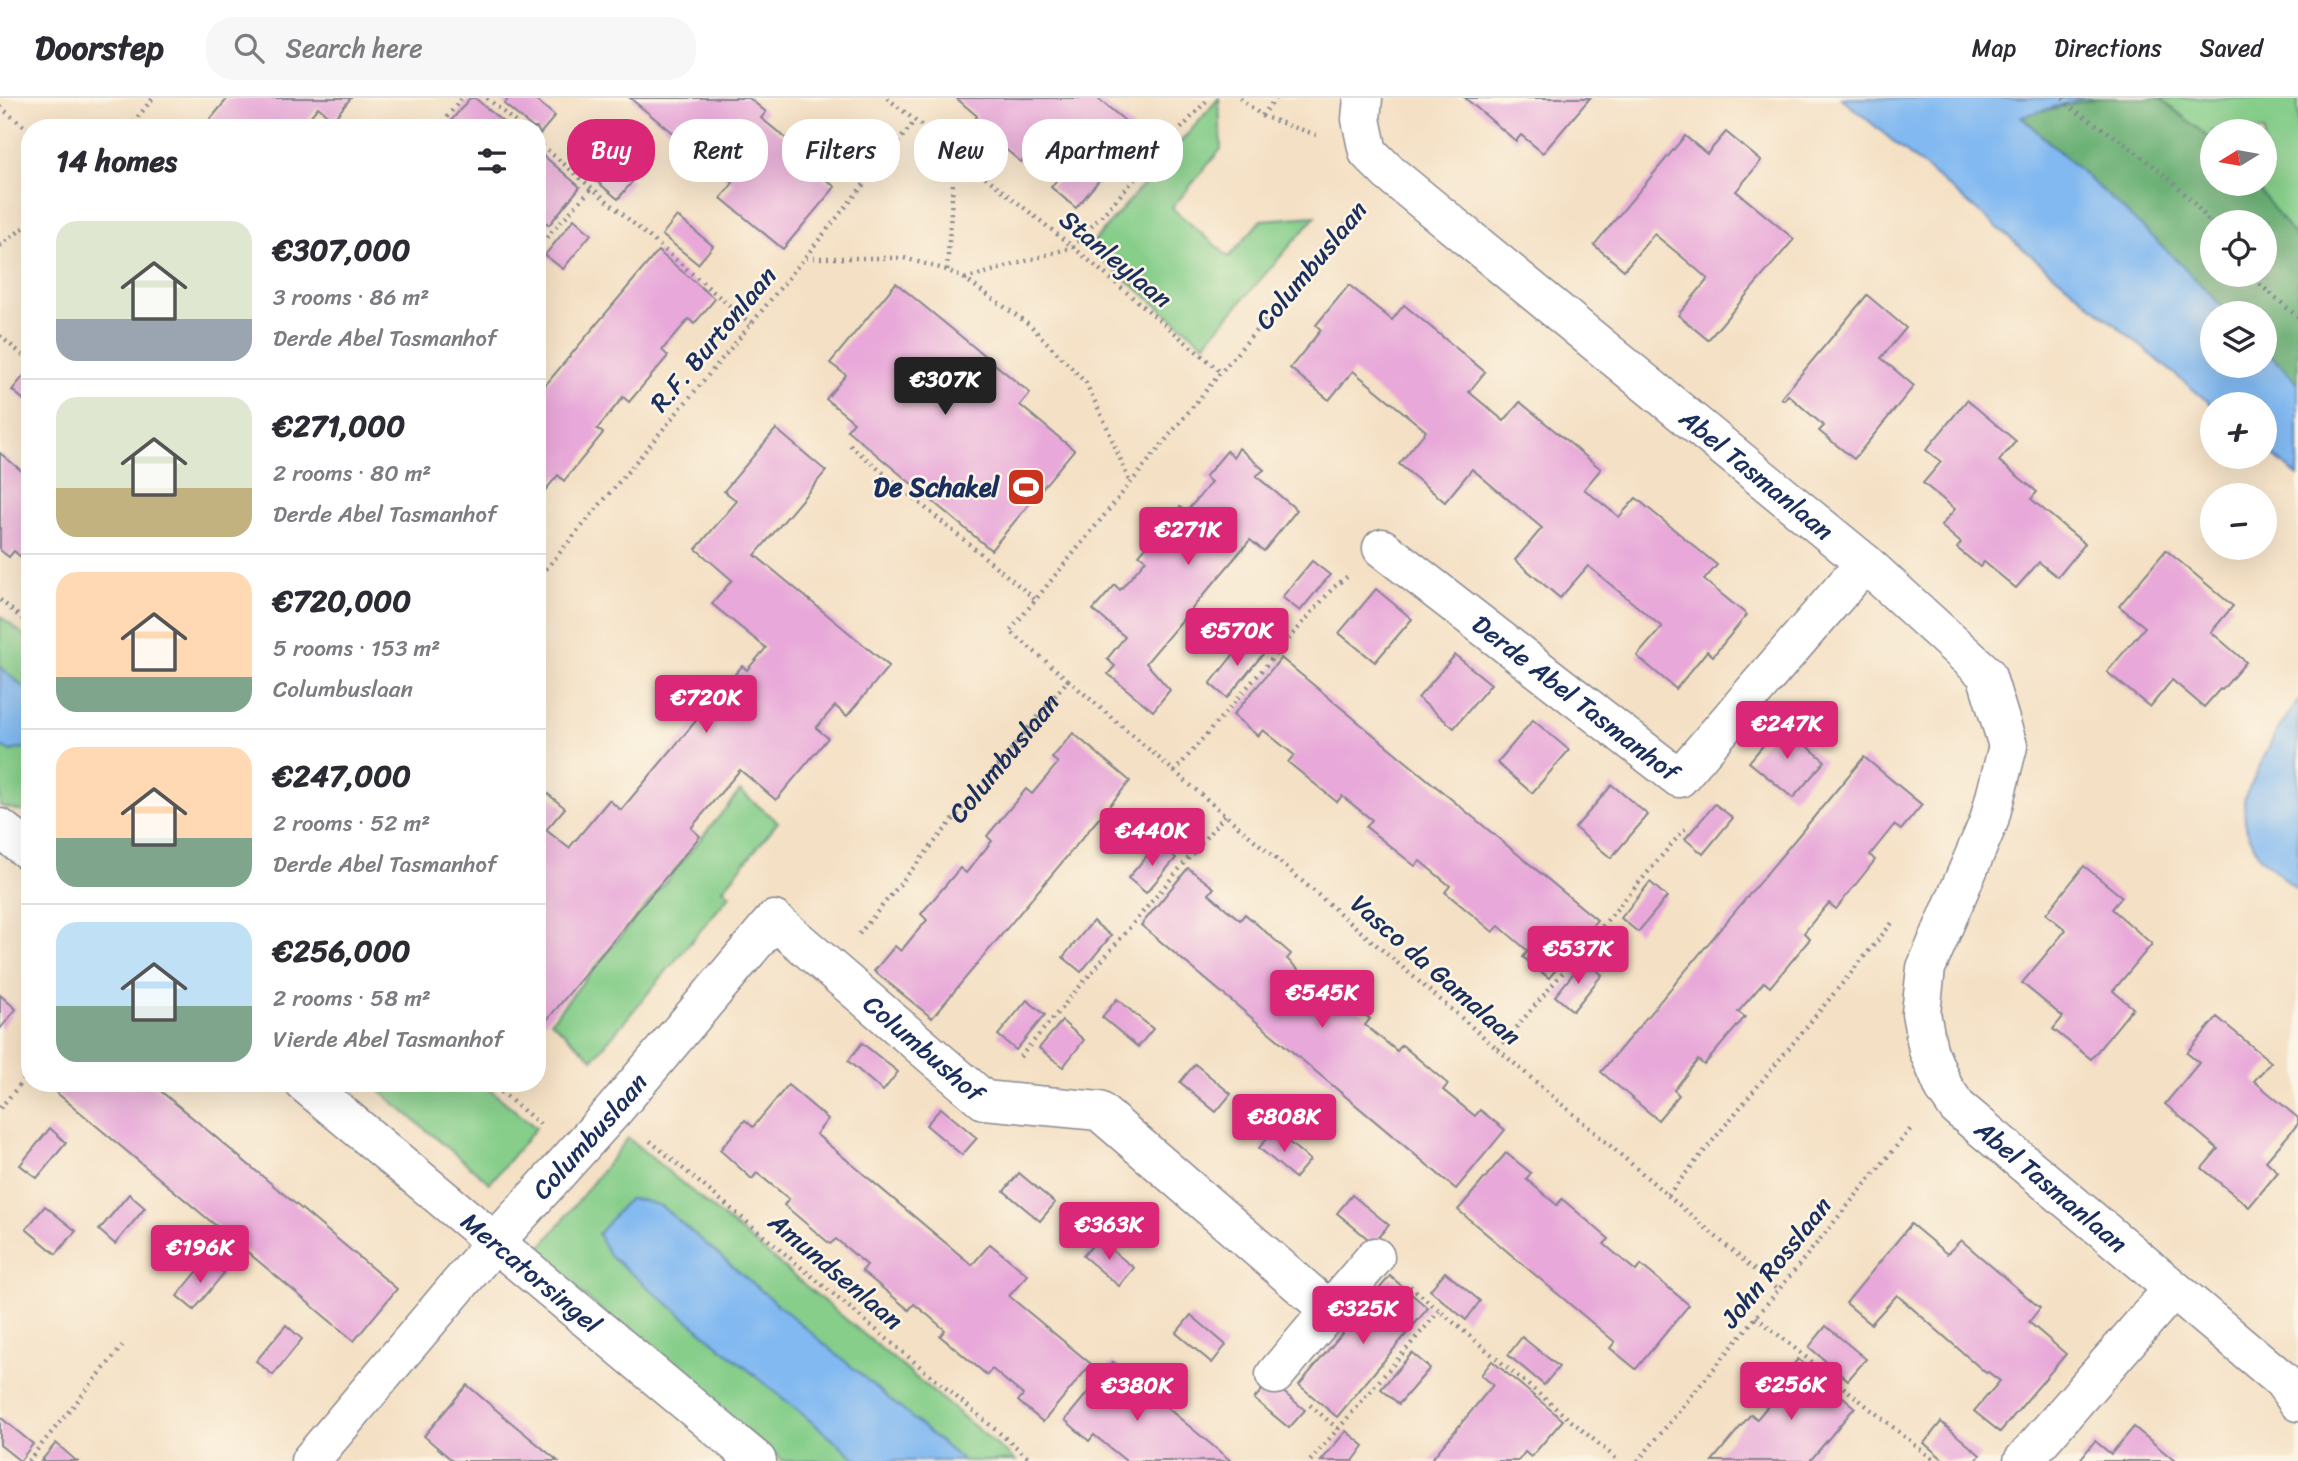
<!DOCTYPE html>
<html lang="en">
<head>
<meta charset="utf-8">
<style>
  :root { --surface:#fff; --page:#f7f7f7; --text:#2b2b33; --muted:#7c7c81; --line:#e1e1e2; --accent:#db2777 }
  body { margin:0; font-family:Sriracha,sans-serif; background:var(--page); color:var(--text); height:100vh; display:flex; flex-direction:column; font-size:26px; white-space:nowrap }
  * { box-sizing:border-box; margin:0 }
  p { font-size:23px; color:var(--muted) }
  .icon { flex:none; width:38px; height:38px; fill:none; stroke:currentColor; stroke-width:2; stroke-linecap:round; stroke-linejoin:round }
  .map { position:relative; flex:1; overflow:hidden }
  .side { position:absolute; left:21px; top:21px; width:525px; height:973px; display:flex; flex-direction:column; background:var(--surface); border-radius:28px; box-shadow:0 7px 28px #0002 }
  .side>* { flex:none }
  .hud { position:absolute; left:567px; top:21px; width:665px; height:63px; display:flex; gap:14px }
  .needle { width:46px; rotate:259deg }
  .controls { position:absolute; left:2200px; top:21px; display:grid; gap:14px }
  .controls a { display:grid; place-items:center; width:77px; height:77px; border-radius:50%; background:var(--surface); box-shadow:0 7px 28px #0002; font-size:35px }
  .price { position:absolute; translate:-50% -60px; padding:0 16px; border-radius:7px; background:var(--accent); color:#fff; font-size:23px; line-height:46px; filter:drop-shadow(0 2px 4px #0008) }
  .price::after { content:''; position:absolute; left:50%; top:42px; width:21px; height:16px; margin-left:-10px; background:inherit; clip-path:polygon(0 0,100% 0,50% 100%) }
  .price.selected { background:#222; color:#fff }
  ul { padding:0; list-style:none }
  li { display:flex; align-items:center; gap:21px; height:175px; padding:0 35px }
  li+li { border-top:2px solid var(--line) }
  li span { display:grid; place-items:center; flex:none; width:196px; height:140px; border-radius:21px; color:#555 }
  li>.icon { margin-inline-start:auto }
  span .icon { width:84px; height:84px; fill:#fffc; stroke-width:1 }
  li b { font-size:30px }
  h2 { display:flex; justify-content:space-between; align-items:center; height:84px; padding:0 35px; font-size:30px }
  .tag { padding:0 24px; border-radius:28px; background:var(--surface); box-shadow:0 7px 28px #0002; font-size:24px; line-height:63px }
  .tag.selected { background:var(--accent); color:#fff }
  header { display:flex; align-items:center; gap:42px; box-sizing:border-box; height:98px; padding:0 35px; background:var(--surface); border-bottom:2px solid var(--line) }
  header strong { font-size:33px }
  nav { display:flex; gap:38px; margin-inline-start:auto; font-size:24px }
  .search { width:490px; height:63px; background:var(--page); display:flex; align-items:center; gap:18px; box-sizing:border-box; padding:0 24px; border-radius:28px; color:var(--muted); font-size:26px }
  .map>svg:first-child { display:block }
  .green { fill:#86ce8a; stroke:#507e74; stroke-width:2; fill-rule:evenodd }
  .forest { fill:#6cb176; stroke:#44706a; stroke-width:2; fill-rule:evenodd }
  .water { fill:#82b9f1; stroke:#4e74a8; stroke-width:2 }
  .building { fill:#e8a8d9 }
  .lines { fill:none; stroke-linecap:round; stroke-linejoin:round }
  .street-casing { stroke:#888891; stroke-width:41 }
  .secondary-casing { stroke:#888891; stroke-width:41 }
  .path { stroke:#888891; stroke-width:4.5; stroke-dasharray:2 5; stroke-linecap:butt }
  .street { stroke:#fff; stroke-width:38 }
  .secondary { stroke:#fff; stroke-width:38 }
  .labels { text-anchor:middle; dominant-baseline:central; stroke-width:5; stroke-linejoin:round; paint-order:stroke }
  .street-label { font-size:26px; fill:#1b2f5e; stroke:#fcf5e5 }
  .poi-label { font-size:26px; font-weight:bold; fill:#1b2f5e; stroke:#fcf5e5; text-anchor:end }
</style>
</head>
<body>
<header>
<strong>Doorstep</strong>
<div class="search"><svg class="icon" aria-label="search" viewBox="0 0 24 24"><circle cx="10" cy="10" r="6"/><path d="M15 15l6 6"/></svg>Search here</div>
<nav><a>Map</a><a>Directions</a><a>Saved</a></nav>
</header>
<div class="map">
<svg width="2298" height="1363" viewBox="0 0 2298 1363">
  <rect width="100%" height="100%" fill="#fcf5e5"/>
  <filter id="ink" filterUnits="userSpaceOnUse"><feTurbulence type="fractalNoise" baseFrequency=".0143" numOctaves="2"/><feDisplacementMap in="SourceGraphic" scale="14" xChannelSelector="R" yChannelSelector="G"/><feConvolveMatrix kernelMatrix="1 2 1 2 8 2 1 2 1" color-interpolation-filters="sRGB"/></filter>
  <filter id="wash" filterUnits="userSpaceOnUse"><feTurbulence type="fractalNoise" baseFrequency=".00686" numOctaves="4" result="noise"/><feDisplacementMap in="SourceGraphic" scale="28" xChannelSelector="R" yChannelSelector="G"/><feGaussianBlur stdDeviation="1.57" result="paint"/><feColorMatrix in="noise" values="0 0 0 0 0 0 0 0 0 0 0 0 0 0 0 0 0 1.4 0 .05"/><feComposite in="paint" operator="in"/></filter>
  <g filter="url(#wash)">
    <rect width="100%" height="100%" fill="#f4e0c4"/>
    <g class="green">
      <path d="M1219,0L1221,51L1172,110L1229,159L1261,122L1316,118L1204,246L1088,150Z"/>
      <path d="M2002,0H2298V285L2265,251L2264,215H2229L2155,141ZM2212,33H2264V86H2212ZM2212,124H2264V177H2212Z"/>
      <path d="M0,518L30,542V594L0,569Z"/>
      <path d="M0,648L11,653L30,648V715L0,708Z"/>
      <path d="M740,693L778,724L723,791L730,797L593,961L551,923Z"/>
      <path d="M370,985H482L536,1030L490,1085Z"/>
      <path d="M628,1040L1016,1363H783L535,1157Z"/>
    </g>
    <path class="forest" d="M2098,0H2160L2212,42V86H2255L2298,143V285L2265,251L2264,215H2229L2155,141L2021,18ZM2212,124H2264V177H2212Z"/>
    <g class="water">
      <path d="M1841,0H2084L2021,19L2155,141L2229,215H2212V268H2264L2265,251L2298,285V378L2265,351L2264,306L2212,307Z"/>
      <path d="M0,569L30,594V648L11,653L0,648Z"/>
      <path d="M2298,603V793L2259,758L2245,728L2244,701L2275,636Z"/>
      <path d="M628,1101L641,1102L661,1108L963,1363H859L609,1157L598,1136Z"/>
    </g>
    <g id="blocks">
      <g class="building">
        <path d="M228,0H351L333,22L318,9L301,30H215L208,24Z"/>
        <path d="M470,0H475L510,30H445Z"/>
        <path d="M509,0H534L555,18L540,36L537,30H533L504,6Z"/>
        <path d="M630,0H749L766,14L761,20L793,46L798,40L822,60L813,71L835,89L783,151L721,100L733,85Z"/>
        <path d="M956,0H1097L1139,34L1076,110L1051,89L1056,83L1026,58L1021,64L973,24L977,18Z"/>
        <path d="M1465,0H1590L1543,55L1521,37L1516,43Z"/>
        <path d="M1726,34L1761,63L1736,93L1794,141L1708,242L1678,217L1708,181L1681,158L1654,136L1624,172L1594,147L1685,38L1707,56Z"/>
        <path d="M537,52L580,89L549,127L537,117Z"/>
        <path d="M597,53L633,83L618,101L582,71Z"/>
        <path d="M677,118L713,148L698,166L662,137Z"/>
        <path d="M574,121L591,136L563,171L545,157Z"/>
        <path d="M658,153L715,201L694,226L689,221L662,252L668,258L629,304L623,299L597,331L603,335L564,383L558,377L537,402V297Z"/>
        <path d="M896,185L1030,295L1020,307L1074,352L991,452L847,332L854,324L826,301L846,277L830,265Z"/>
        <path d="M1349,187L1392,222L1404,207L1485,274L1469,294L1504,323L1520,304L1601,371L1584,391L1619,419L1636,400L1717,467L1704,482L1747,517L1713,558L1707,553L1676,591L1637,558L1662,529L1588,468L1560,500L1515,462L1542,430L1472,371L1445,404L1399,366L1426,333L1353,273L1329,302L1290,270L1321,232L1316,227Z"/>
        <path d="M1867,197L1906,230L1881,260L1914,288L1854,361L1819,333L1824,328L1788,297L1784,302L1781,300Z"/>
        <path d="M27,274L30,276V307L12,292Z"/>
        <path d="M1967,302L2016,343L1999,363L2037,394L2031,401L2085,446L2058,479L2039,464L2016,490L1984,464L1980,469L1957,450L1961,445L1941,428L1955,411L1923,385L1941,364L1926,352Z"/>
        <path d="M776,331L826,373L755,457L889,568L847,618L835,608L816,630L828,640L776,702L740,672L691,730L700,738L537,934V687L565,710L546,732L569,750L609,702L621,712L742,568L747,572L766,550L712,506L732,482L696,451L737,403L724,393Z"/>
        <path d="M1239,350L1264,372L1256,378L1297,412L1264,453L1250,442L1146,565L1170,592L1153,613L1108,576L1115,568L1107,561L1125,539L1093,512L1115,487L1120,492L1146,462L1139,457L1180,409L1186,414L1199,399L1211,384L1205,379L1227,353L1234,359Z"/>
        <path d="M0,355L30,380V467L14,453L9,459L0,452Z"/>
        <path d="M2166,452L2233,508L2211,534L2246,564L2222,592L2220,591L2204,609L2172,582L2150,609L2107,574L2145,529L2119,508Z"/>
        <path d="M1312,463L1330,477L1300,513L1282,499Z"/>
        <path d="M1376,491L1412,521L1375,564L1339,535Z"/>
        <path d="M1246,541L1264,555L1227,600L1210,586Z"/>
        <path d="M1455,557L1491,586L1454,630L1418,600Z"/>
        <path d="M1281,560L1597,822L1549,880L1523,859L1528,853L1499,828L1493,834L1445,794L1450,788L1420,763L1415,768L1366,729L1372,722L1342,698L1337,704L1288,664L1294,657L1263,632L1258,638L1233,617Z"/>
        <path d="M1533,622L1569,652L1532,695L1497,665Z"/>
        <path d="M1781,626L1825,663L1793,700L1749,664Z"/>
        <path d="M1073,635L1130,683L932,920L874,873L895,848L901,853L914,837L927,822L921,816L960,770L966,775L992,743L987,738L1026,691L1032,696L1058,665L1052,660Z"/>
        <path d="M1864,659L1922,707L1901,732L1894,727L1870,757L1875,762L1836,811L1829,805L1816,820L1804,835L1810,841L1770,889L1764,884L1738,914L1745,919L1704,967L1698,962L1674,992L1679,997L1658,1022L1601,974Z"/>
        <path d="M1612,687L1648,717L1611,760L1575,730Z"/>
        <path d="M1715,706L1733,720L1703,756L1685,741Z"/>
        <path d="M1158,745L1176,760L1146,795L1128,780Z"/>
        <path d="M2084,768L2122,799L2112,811L2152,846L2113,893L2133,910L2091,961L2053,931L2063,919L2022,885L2066,832L2046,816Z"/>
        <path d="M1188,770L1214,790L1209,796L1224,809L1240,822L1245,816L1291,856L1287,861L1302,875L1318,888L1323,882L1370,921L1365,927L1397,953L1402,947L1448,986L1443,992L1475,1018L1480,1012L1505,1032L1456,1091L1141,827Z"/>
        <path d="M1650,784L1667,799L1638,834L1621,820Z"/>
        <path d="M1093,823L1111,838L1081,874L1063,859Z"/>
        <path d="M1584,862L1602,877L1573,913L1555,898Z"/>
        <path d="M0,897L16,911L0,931Z"/>
        <path d="M1117,901L1153,931L1138,949L1102,919Z"/>
        <path d="M1027,902L1045,917L1016,952L998,937Z"/>
        <path d="M2217,919L2271,964L2254,983L2298,1020V1026L2266,1063L2278,1074L2249,1109L2202,1070L2218,1051L2165,1006L2199,965L2187,955Z"/>
        <path d="M1062,923L1084,942L1063,969L1039,950Z"/>
        <path d="M862,945L898,974L883,993L848,963Z"/>
        <path d="M1195,966L1231,996L1216,1014L1180,984Z"/>
        <path d="M45,985H151L397,1191L354,1243Z"/>
        <path d="M788,987L828,1021L816,1036L972,1167L990,1146L1028,1177L1009,1198L1091,1266L1043,1324L1018,1303L1023,1297L992,1271L987,1277L940,1238L945,1232L930,1219L914,1206L909,1212L862,1173L867,1167L836,1141L830,1146L784,1107L789,1101L757,1075L752,1081L720,1052L745,1022L753,1029Z"/>
        <path d="M941,1010L977,1040L962,1057L926,1027Z"/>
        <path d="M50,1030L66,1045L37,1080L20,1067Z"/>
        <path d="M1274,1032L1310,1062L1295,1080L1259,1050Z"/>
        <path d="M1506,1055L1531,1075L1526,1081L1557,1107L1562,1101L1609,1141L1604,1146L1636,1173L1641,1167L1689,1207L1636,1271L1610,1250L1615,1244L1458,1112Z"/>
        <path d="M1019,1075L1055,1105L1040,1123L1004,1093Z"/>
        <path d="M129,1096L145,1110L115,1146L99,1132Z"/>
        <path d="M1352,1097L1389,1127L1373,1145L1337,1115Z"/>
        <path d="M45,1108L76,1133L56,1156L26,1131Z"/>
        <path d="M1911,1126L1947,1156L1961,1142L2040,1210L2029,1224L2066,1256L2000,1334L1974,1313L2000,1283L1988,1274L1986,1275L1897,1197L1871,1226L1846,1205Z"/>
        <path d="M1098,1141L1134,1170L1119,1188L1083,1158Z"/>
        <path d="M207,1162L224,1175L194,1212L177,1198Z"/>
        <path d="M1445,1174L1480,1203L1466,1222L1430,1192Z"/>
        <path d="M1390,1178L1428,1210L1337,1319L1299,1287Z"/>
        <path d="M1191,1217L1226,1247L1212,1265L1176,1235Z"/>
        <path d="M286,1227L302,1241L273,1277L256,1263Z"/>
        <path d="M1826,1228L1866,1261L1848,1282L1809,1249Z"/>
        <path d="M1522,1239L1559,1269L1544,1287L1508,1257Z"/>
        <path d="M1412,1255L1430,1270L1399,1306L1381,1291Z"/>
        <path d="M1798,1261L1855,1309L1810,1363H1712L1751,1316L1757,1321L1783,1290L1778,1285Z"/>
        <path d="M1492,1263L1563,1322L1531,1359L1525,1354L1518,1363H1430L1493,1287L1481,1277Z"/>
        <path d="M1113,1264L1153,1298L1231,1363H1126L1094,1337L1089,1343L1065,1322Z"/>
        <path d="M1270,1283L1305,1312L1289,1330L1254,1301Z"/>
        <path d="M467,1287L507,1321L558,1363H453L424,1338Z"/>
        <path d="M0,1319L33,1346L20,1363L0,1347Z"/>
        <path d="M1941,1324L1980,1357L1976,1363H1945L1924,1345Z"/>
        <path d="M2134,1329L2175,1363H2079L2095,1343L2111,1356Z"/>
        <path d="M1346,1333L1364,1348L1353,1363H1321Z"/>
        <path d="M56,1345L74,1361L77,1363H41Z"/>
      </g>
    </g>
  </g>
  <g filter="url(#ink)">
    <use href="#blocks" fill-opacity="0" stroke="#888891" stroke-width="2"/>
    <g class="lines">
      <defs>
        <g id="street">
          <path id="s2" d="M1363,0L1361,21L1368,54L1389,75L1865,465L1986,576L2008,648L1989,723L1926,870L1921,915L1928,952L1944,990L1957,1009L2282,1282L2298,1304"/>
          <path id="s3" d="M1382,450L1679,680L1865,465"/>
          <path d="M1275,1277L1375,1159"/>
          <path id="s4" d="M310,1363L495,1144L614,1012L774,822L984,1002L1099,1013L1329,1212"/>
          <path d="M2023,1363L2173,1191"/>
        </g>
        <g id="secondary">
          <path d="M0,730L30,754"/>
          <path id="s5" d="M304,985L757,1363"/>
        </g>
      </defs>
      <use href="#street" class="street-casing"/>
      <use href="#secondary" class="secondary-casing"/>
      <g class="path">
        <path d="M487,0L522,30"/>
        <path d="M887,0L1073,149L1221,274"/>
        <path d="M1240,0L1262,18L1317,37"/>
        <path d="M2063,0L2070,9C2121,42 2175,78 2212,127"/>
        <path d="M0,9L30,33"/>
        <path d="M1262,18L1276,0"/>
        <path d="M129,30L153,0"/>
        <path d="M438,30L462,0"/>
        <path d="M537,43L751,226"/>
        <path d="M0,148L30,125"/>
        <path d="M537,150L592,90"/>
        <path d="M806,160H904L947,172L965,181L1030,227L1086,285L1107,329L1130,385"/>
        <path d="M947,172L955,56"/>
        <path d="M2249,177L2298,219"/>
        <path d="M965,181L1073,149L1209,0"/>
        <path d="M0,238L30,263"/>
        <path d="M850,347L1036,502"/>
        <path d="M537,482L751,226L915,23"/>
        <path d="M0,502L30,527"/>
        <path d="M1068,582L1778,1192"/>
        <path d="M1174,674L1333,490L1348,478"/>
        <path id="s1" d="M859,836L1068,582L1010,533L1221,274L1360,110"/>
        <path d="M1498,951L1688,727"/>
        <path d="M1020,959L1225,717"/>
        <path d="M490,985L540,1026"/>
        <path d="M0,1010L30,975"/>
        <path d="M650,1043L1033,1363"/>
        <path d="M1668,1097L1892,825"/>
        <path d="M1410,1188L1619,1363"/>
        <path d="M1756,1219L1935,1363"/>
        <path d="M1310,1307L1338,1331L1310,1363"/>
        <path d="M1338,1331L1439,1213"/>
        <path d="M28,1363L125,1245"/>
        <path d="M1638,1363L1913,1028"/>
      </g>
      <use href="#street" class="street"/>
      <use href="#secondary" class="secondary"/>
    </g>
  </g>
  <defs>
    <symbol id="stadium-square" viewBox="-11 -11 22 22"><rect x="-9" y="-9" width="18" height="18" rx="4" fill="#c8321e" stroke="#fcf5e5"/><path d="M0-5a6.5 5 0 1 0 0 10a6.5 5 0 1 0 0-10ZM-3.5-1.8h7v3.6h-7Z" fill="#fff"/></symbol>
  </defs>
  <g fill-rule="evenodd">
    <use href="#stadium-square" x="1004" y="367" width="44" height="44"/>
  </g>
  <g class="labels">
    <g class="street-label">
      <text transform="translate(1116 161) rotate(40)">Stanleylaan</text>
      <text transform="translate(1311 167) rotate(-50)">Columbuslaan</text>
      <text transform="translate(713 241) rotate(-50)">R.F. Burtonlaan</text>
      <text stroke="none"><textPath href="#s2" startOffset="560">Abel Tasmanlaan</textPath></text>
      <text stroke="none"><textPath href="#s3" startOffset="245">Derde Abel Tasmanhof</textPath></text>
      <text stroke="none"><textPath href="#s1" startOffset="228">Columbuslaan</textPath></text>
      <text transform="translate(1436 872) rotate(41)">Vasco da Gamalaan</text>
      <text stroke="none"><textPath href="#s4" startOffset="910">Columbushof</textPath></text>
      <text stroke="none"><textPath href="#s4" startOffset="429">Columbuslaan</textPath></text>
      <text stroke="none"><textPath href="#s2" startOffset="1447">Abel Tasmanlaan</textPath></text>
      <text transform="translate(1776 1164) rotate(-51)">John Rosslaan</text>
      <text transform="translate(836 1173) rotate(40)">Amundsenlaan</text>
      <text stroke="none"><textPath href="#s5" startOffset="296">Mercatorsingel</textPath></text>
    </g>
    <g class="poi-label">
      <text x="999" y="389">De Schakel</text>
    </g>
  </g>
</svg>
<div class="controls">
<a><svg class="needle" viewBox="-14 -14 28 28"><path d="M0-13l5 13h-10z" fill="#e53935"/><path d="M0 13l5-13h-10z" fill="#7c7c81"/></svg></a>
<a><svg class="icon" aria-label="locate" viewBox="0 0 24 24"><circle cx="12" cy="12" r="6"/><path d="M12 2v4M12 18v4M2 12h4M18 12h4"/></svg></a>
<a><svg class="icon" aria-label="layers" viewBox="0 0 24 24"><path d="M12 4l9 5-9 5-9-5zM3 14l9 5 9-5"/></svg></a>
<a>+</a>
<a>−</a>
</div>
<b class="price selected" style="left:945px;top:319px">€307K</b>
<b class="price" style="left:1188px;top:469px">€271K</b>
<b class="price" style="left:1237px;top:570px">€570K</b>
<b class="price" style="left:706px;top:637px">€720K</b>
<b class="price" style="left:1787px;top:663px">€247K</b>
<b class="price" style="left:1152px;top:770px">€440K</b>
<b class="price" style="left:1578px;top:888px">€537K</b>
<b class="price" style="left:1322px;top:932px">€545K</b>
<b class="price" style="left:1284px;top:1056px">€808K</b>
<b class="price" style="left:1109px;top:1164px">€363K</b>
<b class="price" style="left:200px;top:1187px">€196K</b>
<b class="price" style="left:1363px;top:1248px">€325K</b>
<b class="price" style="left:1791px;top:1324px">€256K</b>
<b class="price" style="left:1137px;top:1325px">€380K</b>
<div class="hud">
<a class="tag selected">Buy</a>
<a class="tag">Rent</a>
<a class="tag">Filters</a>
<a class="tag">New</a>
<a class="tag">Apartment</a>
</div>
<section class="side">
<h2>14 homes<svg class="icon" aria-label="filters" viewBox="0 0 24 24"><path d="M4 7h16M4 17h16"/><circle cx="9" cy="7" r="2"/><circle cx="15" cy="17" r="2"/></svg></h2>
<ul>
<li><span style="background:linear-gradient(#dfe7d0 70%,#9aa5b1 0)"><svg class="icon" aria-label="home" viewBox="0 0 24 24"><path d="M3 11l9-7 9 7M6 9v11h12V9"/></svg></span><div><b>€307,000</b><p>3 rooms · 86 m²</p><p>Derde Abel Tasmanhof</p></div></li>
<li><span style="background:linear-gradient(#dfe7d0 65%,#c2b280 0)"><svg class="icon" aria-label="home" viewBox="0 0 24 24"><path d="M3 11l9-7 9 7M6 9v11h12V9"/></svg></span><div><b>€271,000</b><p>2 rooms · 80 m²</p><p>Derde Abel Tasmanhof</p></div></li>
<li><span style="background:linear-gradient(#ffd9b3 75%,#7fa58c 0)"><svg class="icon" aria-label="home" viewBox="0 0 24 24"><path d="M3 11l9-7 9 7M6 9v11h12V9"/></svg></span><div><b>€720,000</b><p>5 rooms · 153 m²</p><p>Columbuslaan</p></div></li>
<li><span style="background:linear-gradient(#ffd9b3 65%,#7fa58c 0)"><svg class="icon" aria-label="home" viewBox="0 0 24 24"><path d="M3 11l9-7 9 7M6 9v11h12V9"/></svg></span><div><b>€247,000</b><p>2 rooms · 52 m²</p><p>Derde Abel Tasmanhof</p></div></li>
<li><span style="background:linear-gradient(#bfe0f5 60%,#7fa58c 0)"><svg class="icon" aria-label="home" viewBox="0 0 24 24"><path d="M3 11l9-7 9 7M6 9v11h12V9"/></svg></span><div><b>€256,000</b><p>2 rooms · 58 m²</p><p>Vierde Abel Tasmanhof</p></div></li>
</ul>
</section>
</div>
</body>
</html>
